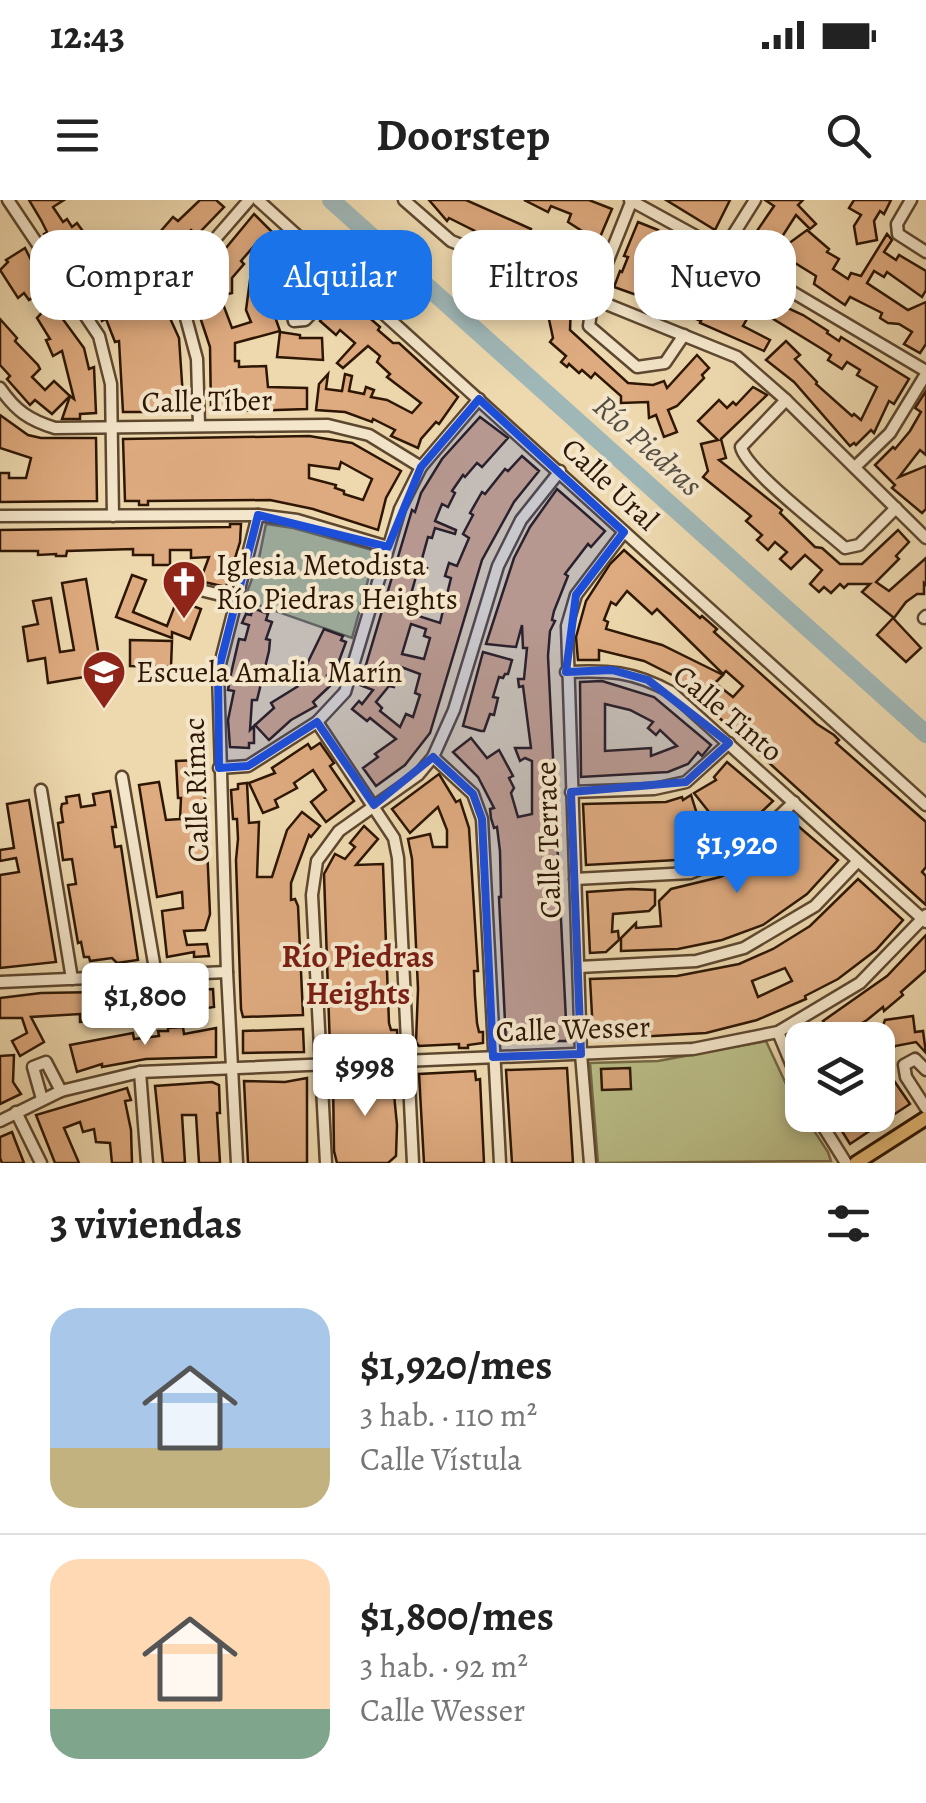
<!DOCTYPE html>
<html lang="es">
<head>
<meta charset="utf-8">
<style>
  :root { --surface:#fff; --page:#f6f6f6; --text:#222; --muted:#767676; --line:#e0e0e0; --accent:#1a73e8 }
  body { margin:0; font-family:Alegreya,serif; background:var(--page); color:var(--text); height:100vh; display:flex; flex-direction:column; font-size:38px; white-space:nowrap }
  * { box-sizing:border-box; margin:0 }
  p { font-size:32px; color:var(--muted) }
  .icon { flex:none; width:55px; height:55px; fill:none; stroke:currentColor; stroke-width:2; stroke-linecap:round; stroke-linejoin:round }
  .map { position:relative; height:963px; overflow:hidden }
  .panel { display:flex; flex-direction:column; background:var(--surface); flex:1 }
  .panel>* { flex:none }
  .banner { position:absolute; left:30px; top:30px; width:868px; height:90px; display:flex; gap:20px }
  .buttons { position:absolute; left:785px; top:822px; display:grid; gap:20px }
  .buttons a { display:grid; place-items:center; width:110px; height:110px; border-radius:20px; background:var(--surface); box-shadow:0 5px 15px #0003; font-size:50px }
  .price { position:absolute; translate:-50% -85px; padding:0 22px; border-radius:10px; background:#fff; color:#222; font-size:32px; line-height:65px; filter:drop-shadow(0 2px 5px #0008) }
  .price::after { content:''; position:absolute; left:50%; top:60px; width:30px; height:22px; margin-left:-15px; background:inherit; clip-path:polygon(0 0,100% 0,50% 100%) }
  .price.active { background:var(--accent); color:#fff }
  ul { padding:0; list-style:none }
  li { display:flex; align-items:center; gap:30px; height:250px; padding:0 50px }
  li+li { border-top:2px solid var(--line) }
  li span { display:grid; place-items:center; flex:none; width:280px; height:200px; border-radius:30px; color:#555 }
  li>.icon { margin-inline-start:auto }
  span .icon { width:120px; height:120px; fill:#fffc; stroke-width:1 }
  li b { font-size:42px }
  h2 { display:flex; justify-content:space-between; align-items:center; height:120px; padding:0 50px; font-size:42px }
  .pill { padding:0 35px; border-radius:30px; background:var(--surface); box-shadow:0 5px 15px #0003; font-size:35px; line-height:90px }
  .pill.active { background:var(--accent); color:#fff }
  .status { display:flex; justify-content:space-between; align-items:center; height:70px; padding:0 50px; background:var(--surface); direction:ltr }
  .status svg { height:28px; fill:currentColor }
  header { display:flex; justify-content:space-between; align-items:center; height:130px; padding:0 50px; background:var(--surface); font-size:45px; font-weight:700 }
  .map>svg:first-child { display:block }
  .green { fill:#bbbf89; stroke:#746a46; stroke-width:2.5 }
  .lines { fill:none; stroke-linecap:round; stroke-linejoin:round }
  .river { stroke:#9fb7b7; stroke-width:18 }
  .building { fill:#deaa7f; stroke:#2d1604; stroke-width:2.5; fill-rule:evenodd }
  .minor-casing { stroke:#5d472f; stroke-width:15 }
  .major-casing { stroke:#2d1604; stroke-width:18 }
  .minor { stroke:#f4e6cb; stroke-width:10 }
  .major { stroke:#e7bc78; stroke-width:12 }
  .marked { fill:#1d4ed8; fill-opacity:0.2; stroke:#1d4ed8; stroke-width:8; stroke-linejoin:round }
  .labels { text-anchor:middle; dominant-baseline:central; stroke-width:8; stroke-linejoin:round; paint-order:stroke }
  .street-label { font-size:30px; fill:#2d1604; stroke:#f4e6cb }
  .poi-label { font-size:30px; fill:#2d1604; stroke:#f4e6cb; text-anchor:start }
  .water-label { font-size:32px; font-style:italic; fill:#554e43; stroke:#f4e6cb }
  .neighbourhood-label { font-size:32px; font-weight:bold; fill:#7a1f14; stroke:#f4e6cb }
</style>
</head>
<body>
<div class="status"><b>12:43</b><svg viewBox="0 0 49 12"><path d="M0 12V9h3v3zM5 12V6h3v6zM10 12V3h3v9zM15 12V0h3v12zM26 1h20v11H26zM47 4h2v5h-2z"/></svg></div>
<header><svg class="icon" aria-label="menu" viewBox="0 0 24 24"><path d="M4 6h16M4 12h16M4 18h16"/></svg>Doorstep<svg class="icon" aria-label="search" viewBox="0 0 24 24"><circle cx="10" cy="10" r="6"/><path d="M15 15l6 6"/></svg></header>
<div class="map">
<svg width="926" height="963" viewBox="0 0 926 963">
  <rect width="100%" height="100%" fill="#eed9af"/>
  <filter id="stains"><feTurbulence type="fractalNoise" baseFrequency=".002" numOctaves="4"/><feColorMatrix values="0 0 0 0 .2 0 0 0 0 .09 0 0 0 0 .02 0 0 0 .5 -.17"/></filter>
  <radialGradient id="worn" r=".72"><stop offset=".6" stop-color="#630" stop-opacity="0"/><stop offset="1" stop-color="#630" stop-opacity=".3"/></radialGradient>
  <g class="green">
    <path d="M266,324L293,328L376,351L352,438L244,400L258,363Z"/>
    <path d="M766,841L792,897L828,952L831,961L598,963L590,863L658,861Z"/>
  </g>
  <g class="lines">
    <path class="river" d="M331,0L926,534"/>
  </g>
  <g class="building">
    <path d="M29,0H64L53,7L63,22L67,19L72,27L77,23L82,30L76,34L95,43L97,46L93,50L120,92L131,87L132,73H136V70L150,71L163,34L160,32L173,17L178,21L200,0H216L224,7L197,35L191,30L175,48L178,50L172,67L169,66L167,98L169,116L179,138L184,212H123L119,141L115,142L106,119L102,121L98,107L63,51L58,55L44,34L47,32L41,20Z"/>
    <path d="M429,0H466L531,29L529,34L574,52L582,31L568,22L571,14L551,6L548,12L524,0H589L612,9L595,49L592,47L585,61L590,63L584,75L562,65L561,68L546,62L519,48L517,52L449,18L447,21Z"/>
    <path d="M666,0H730L715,30Z"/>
    <path d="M765,0H803L798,5L816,24L810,29L796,15L780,40L769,32L756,52L746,47L774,6Z"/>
    <path d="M854,0H891L884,14L880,11L874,21L877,40L857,44L854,26L861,15L849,8Z"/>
    <path d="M254,14L290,50L293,47L312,64L287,88L271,74L282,62L271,52L267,57L254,46L241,61L244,64L232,78V93L220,96L232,128L251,122L246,110L250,80L278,84L273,111L280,131L235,143V161H239V167L266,166L268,187L307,188V209L211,212L210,147L195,102L196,89L200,74H203L216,60Z"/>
    <path d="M638,22L658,30L657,32L741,80L738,84L752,92L755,86L768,94L766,98L803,115L828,131L827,133L839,141L841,137L909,179L894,204L889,201L874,233L871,230L856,245L854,243L850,246L794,182L766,160L786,141L800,155L795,159L817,182L816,184L852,216L854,214L861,220L877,187L857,175L860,170L847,162L842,169L828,160L831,155L822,149L765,114L752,110L743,126L770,140L764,151L700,123L701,121L675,110H659L643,102L645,98L614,87L620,71L622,72L628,57L624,56ZM649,58L686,78L689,74L710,83L724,91L722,95L744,105L736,118L719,112L721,106L708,101L706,105L639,79Z"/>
    <path d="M807,30L829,49L827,52L839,59L833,69L848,79L851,73L861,76L887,34L892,40L884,52L896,60L899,55L926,71V90L922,97L887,72L884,77L874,71L867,83L908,110L926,102V144L920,153L904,144L912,132L899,124L888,123L880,118L882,113L850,97L845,105L814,84L816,76L795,63L793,67L782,60L784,56L777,52Z"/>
    <path d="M25,48L43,84L35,89L38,94L29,100L24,93L18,98L0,70L8,62L6,60Z"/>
    <path d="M469,63L544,95L536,118L518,111L520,104L496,95L499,87L465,74Z"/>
    <path d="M342,94L380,127L378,130L393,143H399L458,197L439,224L436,222L421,239L418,248L391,236L395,230L373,219L372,222L345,212L316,210L319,184L328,174L326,189L342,191L345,174L352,176L349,191L364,194L366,187L374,190L371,197L387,200L412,213L421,203L387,177L390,174L377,162L380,156L368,146L343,168L337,163L355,143L340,130L336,135L320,121Z"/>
    <path d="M51,103L84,148L89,169L94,167L96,213L80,214V219H62L70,196L74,199L62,151L53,156L46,140L50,139L37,118Z"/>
    <path d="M571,105L570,130L628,183L653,185L664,181L667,188L697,155L709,168L702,175L704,178L677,206L668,210L677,232L664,237L656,215L649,218L648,202L621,203V196L595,173L591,178L582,170L579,173L569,164L567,167L561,162L566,156L550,142L553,138L547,110Z"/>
    <path d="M0,119L17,138L15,141L38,165L40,169L32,177L45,190L54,181L70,196L52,214L35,200L30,205L7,179L10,176L0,165Z"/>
    <path d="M280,132L300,135V138H322L323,160L277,157Z"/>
    <path d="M753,187L767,195L721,239L726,258L719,260L782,310L780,313L815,347L822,348L840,364H862L898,330L909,342L896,356L899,359L876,382L889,391L926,358V385L924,383V394H917L906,402L894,418L862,392L870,384H848L844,388L840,384L831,393L824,387L819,392L810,384L822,370L805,355L791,369L780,359L787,352L775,342L768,350L757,340L762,335L746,321L751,316L703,277L708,271L701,244L718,240L698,221L719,200L727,208L733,202L736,205Z"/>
    <path d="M926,191V255L920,250L899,277L926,266V309L922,313L892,288L895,285L875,265L893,247L895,249L910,231L921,212L915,208Z"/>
    <path d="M0,215L28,235L41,238H96L97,301L0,302V273H9V278H26L31,258L0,248Z"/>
    <path d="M480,217L508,238L482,267L477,263L465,277L463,275L452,291L455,293L448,307L442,304L435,321L456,330L455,334L435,328L432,338L428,337L420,366L427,368L425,375L417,373L406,412L440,423L451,378L445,376L449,363L457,366L469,338L463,334L473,315L470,313L482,292L485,294L505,269L508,271L522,256L539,271L514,302L482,360L430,533L405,565L376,586L363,568L378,557L375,554L396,539L370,518L367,521L352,509L359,501L362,504L373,490L360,485L412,310L415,312L421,293L442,259ZM411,424L426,429L424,436L430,438L424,459L402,454ZM401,467L420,474L415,493L420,495L413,517L406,514L400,527L380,511L382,508L376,502L389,486L394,487Z"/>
    <path d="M309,236L352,243L401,271L386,298L378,330L313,309L270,300L148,301V305H139V301H125L123,239ZM341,262L372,279L363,300L344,294V291L335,288L336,285L309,278V265L339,269Z"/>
    <path d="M557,289L605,331L591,347L588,344L565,374L568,376L554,411L552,420L555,421L550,431L548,456L567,841H527V828L512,843H506L499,697H501L500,651L497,627L494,628L491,618L490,609L494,608L478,577L453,552L471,538L487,558L499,550L513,576L509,578L514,588L511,593L518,617L532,614V561L525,558L520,561L515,548H531L523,486L519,487L518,479H524L527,448H523L522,425L516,447L486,444L514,358L530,327Z"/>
    <path d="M230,324H241L240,342L226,387L200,381L209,357L191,358V350H170V365H153V355H133V349L67,351L66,356H56V354L38,355V351H0V330L230,327Z"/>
    <path d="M624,350L700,418L702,416L717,429L714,432L817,524L834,535L839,540L836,543L926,622V667L922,672L926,676V705L672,475L644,461L599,450V460H578L576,437L586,401L610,364ZM627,391L652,414L657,409L723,474L726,471L743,486L733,497L715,483L723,475L662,445L606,429L608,422L604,420L611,402L616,405Z"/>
    <path d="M132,375L146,380L133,412L167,426L177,400L201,409L190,439L172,432V438L116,417Z"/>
    <path d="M86,379L102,474L48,483L45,458L28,461L23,427L38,424L33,401L51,398L60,452L74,450L62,383Z"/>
    <path d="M253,408L268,414L266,420L272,422L266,439L270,440L269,451L257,500H252L250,530L254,526V543H249V548L230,547L228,520L234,491L228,490L230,478L239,439L245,440L249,425L242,423L246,414L251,415Z"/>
    <path d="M893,418L921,448L906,462L877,435Z"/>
    <path d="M324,429L343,436L341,440L346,442L333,477L326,475L332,479L330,486L313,502L316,506L291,520L269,540L255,525L274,508L271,503L300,485L288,471L298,462L306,466Z"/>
    <path d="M130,440L172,441L171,467L130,466Z"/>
    <path d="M483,452L512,460L508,474H505L503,478L499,477L493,497L498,498L494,515L490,514L484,531H481L463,526Z"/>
    <path d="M602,481L654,497L711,545L702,556L698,552L688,564L668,572L581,577L580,482ZM605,504L630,510L653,522L648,528L656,535L660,530L677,546L651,556V548L605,551Z"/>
    <path d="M320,543L334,563L330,566L354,601L326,622L311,602L326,590L313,570L294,583L297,588L275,600L278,607L263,613L249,583L275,573L272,568L308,544L311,549Z"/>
    <path d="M199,560L200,578H204L210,714L205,730L184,731L187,745L207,744L209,756L194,757V752L167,757L162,711L183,708L182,692L157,697L139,585L159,582L166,620L180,619L181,598H178L176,561Z"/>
    <path d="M727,562L773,601L731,641L727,635L716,646L677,660L586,665L583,604L666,602L682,597L683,600L691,595L702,630L717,622L694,593L716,580L714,577Z"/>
    <path d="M439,574L456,602L460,600L469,628L478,771H474L475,796L477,823L479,832H483V843L468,845V848H459V844L419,846L416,842L418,789L412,659L408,639L430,634L433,647H447V630L438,607L410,633L392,609Z"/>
    <path d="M247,583L249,623L259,622L257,677H272L287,630L302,612L320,626L311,637L309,635L291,683V700L295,699L298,706L303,815L243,817L241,809L236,660L238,639L237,619H233L231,590L238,589V584Z"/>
    <path d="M110,591L116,627H112L115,647L121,646L138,760L117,763L112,758L90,761L89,757H84L81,742L78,743L68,685L76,684L72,659L63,660L58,623L63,622L61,609L62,604L67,603L66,597L79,595L81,607L95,605L93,594Z"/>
    <path d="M29,600L56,762L0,768V675L19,672L16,658L0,661V650L14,648L7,604Z"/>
    <path d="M791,620L838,660L807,694L763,725L722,740L678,749L621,751V738L636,723V728L661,726L659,701L671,689L720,677L740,668L779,637Z"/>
    <path d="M364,626L378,639L356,665L383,664L389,823L391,830H397L398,846L337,850L330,848L324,674L335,654L345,659L355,647L350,643Z"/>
    <path d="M858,679L903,720L876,750L838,779L805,796L806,799L757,820L706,833L601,839V835L593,833L590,779L677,776L739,764L773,749L810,726ZM785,768L792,781L758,797L752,781Z"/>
    <path d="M631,689L655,690V705L649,711L613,714L612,732L618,731L619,740L606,752L590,753L587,692Z"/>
    <path d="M926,735V770L901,792L903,795L884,811L883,807L867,820L862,823L865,827L856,833L854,828L835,839L823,821L887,776Z"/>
    <path d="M176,786H194V790L213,789L214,807L187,811L188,818H178L177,812L125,813V817L97,818V821L80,822V814L31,817L44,842L20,856L12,841L27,833L22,818H0V798L41,793L158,791Z"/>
    <path d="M913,816L915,832L923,831L926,853L916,842L895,846L883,866L878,862V839L885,820Z"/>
    <path d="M183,827L184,834L216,828V857L146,859L102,867V864L77,872L70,845L133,833L134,839L159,836L158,831H168V828Z"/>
    <path d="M303,829L304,852L243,853V831Z"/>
    <path d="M14,855L13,882L21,894L0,904V856Z"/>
    <path d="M567,868L573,963H512L506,870Z"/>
    <path d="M630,868L631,889L602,890L601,869Z"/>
    <path d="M475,871L476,880L480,879L484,963H424L419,874Z"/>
    <path d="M888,872L910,904L890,917L878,897V879Z"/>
    <path d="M392,874L397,925L396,956L388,963H337L334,951L333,878Z"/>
    <path d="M307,878V963H248L244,881L285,882Z"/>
    <path d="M212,882L219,885L220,913H217L220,963H199L196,915H182L185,963H163L155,886Z"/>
    <path d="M127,888L131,900L125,901L131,930L132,963H112L110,943L96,942L94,929L83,932L80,922L64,928L79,963H55L36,915Z"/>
    <path d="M828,915H857L863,922L870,917L877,926L850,944L837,923L834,925Z"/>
    <path d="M12,932L15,940L24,963H2L0,958V937Z"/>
  </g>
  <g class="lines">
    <defs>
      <g id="minor">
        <path d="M8,0L99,136L111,184L113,316"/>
        <path d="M258,0L926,605"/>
        <path d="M404,0L451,41L737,157L786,200L926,338"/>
        <path d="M630,0L723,51L926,171"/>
        <path d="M632,0L593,98L589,126L637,167L665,163L684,135"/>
        <path d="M911,0L897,24L898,34L926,52"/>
        <path d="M723,51L755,0"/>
        <path d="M330,65L291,108L294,121L305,120L346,77"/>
        <path d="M0,188C16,211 29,220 55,228L328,225L369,235L421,267"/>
        <path d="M786,200L741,247C746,270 824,329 845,348L859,345L896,308"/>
        <path d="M199,225L197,159L182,103L183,82L196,61L249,0"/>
        <path d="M855,267L890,233L926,174"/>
        <path d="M0,316L258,315L297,320L388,347"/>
        <path d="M184,386L237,399"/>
        <path d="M924,418L926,416"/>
        <path d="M566,472C608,470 633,471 671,492L926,722"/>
        <path d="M317,522L394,638L398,658L413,963"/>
        <path d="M433,557L473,594L482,619L500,963"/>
        <path d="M219,568L248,566L317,522L345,492L400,309L421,267L479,199"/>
        <path d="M122,577L156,775"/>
        <path d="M41,590L72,779"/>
        <path d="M571,592L654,589L686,582L729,543"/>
        <path d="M575,679L690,673L742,652L794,602"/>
        <path d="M579,767L696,761L744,748L815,706L858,661"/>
        <path d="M0,782L227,772"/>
        <path d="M778,832L802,890"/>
        <path d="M926,870L915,859L904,865L906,877L926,908"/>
        <path d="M140,872L147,963"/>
        <path d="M42,899L33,867L46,862L61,891"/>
        <path d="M16,912L41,963"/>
        <path d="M816,915L846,963"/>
        <path d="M0,921L61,891L140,872L693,849L778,832L860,783L926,715"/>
        <path d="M237,963L227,772L218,472L258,315"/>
        <path d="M326,963L312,695L317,661L339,631L418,575L433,557L454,510L498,366L521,320L560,271"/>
        <path d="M590,963L581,854L567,426L576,395L624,332"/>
      </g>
      <path id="major" d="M856,963L926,918"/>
    </defs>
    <use href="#minor" class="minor-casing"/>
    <use href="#major" class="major-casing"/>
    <use href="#minor" class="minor"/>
    <use href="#major" class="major"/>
  </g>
  <path class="marked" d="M479,199L624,332L576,395L566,472L612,470L648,480L729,543L686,582L571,592L581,854L493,857L482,619L473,594L433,557L374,605L317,522L248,566L219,568L218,472L258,315L388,347L421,267Z"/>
  <defs>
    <symbol id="church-pin" viewBox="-11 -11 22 30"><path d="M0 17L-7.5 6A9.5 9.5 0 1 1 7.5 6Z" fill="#8f2418" stroke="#f4e6cb"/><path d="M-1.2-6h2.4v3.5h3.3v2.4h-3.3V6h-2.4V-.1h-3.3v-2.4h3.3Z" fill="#fff"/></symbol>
    <symbol id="school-pin" viewBox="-11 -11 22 30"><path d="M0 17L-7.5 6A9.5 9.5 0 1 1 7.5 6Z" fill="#8f2418" stroke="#f4e6cb"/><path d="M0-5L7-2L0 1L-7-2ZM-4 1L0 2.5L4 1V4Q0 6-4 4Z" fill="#fff"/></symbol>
  </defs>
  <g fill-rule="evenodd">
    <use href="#church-pin" x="159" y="357" width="50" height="68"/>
    <use href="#school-pin" x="79" y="447" width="50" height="68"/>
  </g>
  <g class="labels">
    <g class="street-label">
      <text transform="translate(207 201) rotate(-1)">Calle Tíber</text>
      <text transform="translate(610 284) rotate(43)">Calle Ural</text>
      <text transform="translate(728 513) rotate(40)">Calle Tinto</text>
      <text transform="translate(196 590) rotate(-92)">Calle Rímac</text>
      <text transform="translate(548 640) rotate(-92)">Calle Terrace</text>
      <text transform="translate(573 829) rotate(-2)">Calle Wesser</text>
    </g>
    <g class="poi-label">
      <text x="216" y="365">Iglesia Metodista<tspan x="216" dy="34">Río Piedras Heights</tspan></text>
      <text x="136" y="472">Escuela Amalia Marín</text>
    </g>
    <g class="water-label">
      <text transform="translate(648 245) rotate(42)">Río Piedras</text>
    </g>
    <g class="neighbourhood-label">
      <text x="358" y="756">Río Piedras<tspan x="358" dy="37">Heights</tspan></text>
    </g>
  </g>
  <rect width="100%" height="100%" filter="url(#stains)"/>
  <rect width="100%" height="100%" fill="url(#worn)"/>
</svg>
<div class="buttons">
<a><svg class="icon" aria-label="layers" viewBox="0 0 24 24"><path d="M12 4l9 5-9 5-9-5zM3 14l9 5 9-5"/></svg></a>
</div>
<b class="price active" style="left:737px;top:696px">$1,920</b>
<b class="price" style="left:145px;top:848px">$1,800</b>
<b class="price" style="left:365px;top:919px">$998</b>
<div class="banner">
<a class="pill">Comprar</a>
<a class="pill active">Alquilar</a>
<a class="pill">Filtros</a>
<a class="pill">Nuevo</a>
</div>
</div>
<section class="panel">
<h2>3 viviendas<svg class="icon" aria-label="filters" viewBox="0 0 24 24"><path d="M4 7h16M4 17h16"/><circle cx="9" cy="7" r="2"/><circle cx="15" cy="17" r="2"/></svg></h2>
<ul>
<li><span style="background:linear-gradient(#a9c7e8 70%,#c2b280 0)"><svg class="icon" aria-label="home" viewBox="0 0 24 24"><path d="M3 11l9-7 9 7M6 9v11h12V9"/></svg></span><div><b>$1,920/mes</b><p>3 hab. · 110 m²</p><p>Calle Vístula</p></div></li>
<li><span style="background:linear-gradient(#ffd9b3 75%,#7fa58c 0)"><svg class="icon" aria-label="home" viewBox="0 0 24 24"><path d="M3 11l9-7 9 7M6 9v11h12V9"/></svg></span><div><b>$1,800/mes</b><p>3 hab. · 92 m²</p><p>Calle Wesser</p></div></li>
</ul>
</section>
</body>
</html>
